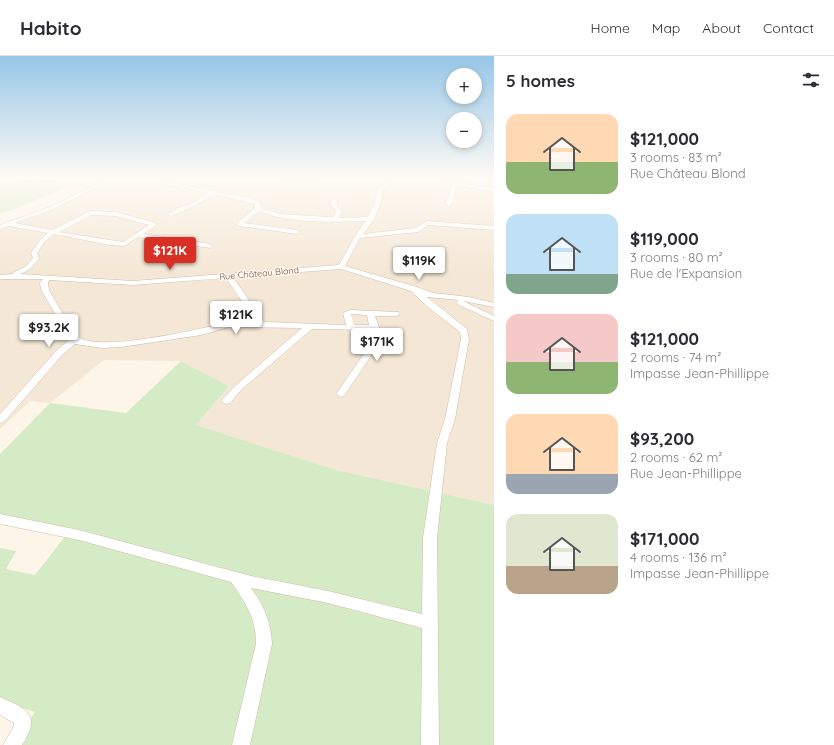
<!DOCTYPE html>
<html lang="en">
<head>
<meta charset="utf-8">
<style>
  :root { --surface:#fff; --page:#f2f2f3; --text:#2b2b33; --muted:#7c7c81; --line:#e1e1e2; --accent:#d93025 }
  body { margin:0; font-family:Quicksand,sans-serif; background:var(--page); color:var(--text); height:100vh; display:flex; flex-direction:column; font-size:15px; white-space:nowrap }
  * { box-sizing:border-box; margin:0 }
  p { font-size:13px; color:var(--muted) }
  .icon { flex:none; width:22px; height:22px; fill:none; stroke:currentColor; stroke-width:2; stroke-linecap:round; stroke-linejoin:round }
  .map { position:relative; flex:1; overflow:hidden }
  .sheet { display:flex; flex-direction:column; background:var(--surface); width:340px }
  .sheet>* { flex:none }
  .buttons { position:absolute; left:446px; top:12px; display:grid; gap:8px }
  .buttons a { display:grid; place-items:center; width:36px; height:36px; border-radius:50%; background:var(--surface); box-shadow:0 2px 6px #0003; font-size:20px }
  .price { position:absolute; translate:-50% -34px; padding:0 9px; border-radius:4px; background:#fff; color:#222; font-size:13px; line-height:26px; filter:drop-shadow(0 1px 2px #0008) }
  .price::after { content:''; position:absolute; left:50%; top:24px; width:12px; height:9px; margin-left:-6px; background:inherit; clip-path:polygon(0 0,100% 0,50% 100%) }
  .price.active { background:var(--accent); color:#fff }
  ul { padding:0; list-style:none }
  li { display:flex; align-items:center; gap:12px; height:100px; padding:0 12px }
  li span { display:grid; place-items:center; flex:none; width:112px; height:80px; border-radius:12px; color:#555 }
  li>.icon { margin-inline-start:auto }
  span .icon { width:48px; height:48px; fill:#fffc; stroke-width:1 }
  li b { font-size:17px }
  h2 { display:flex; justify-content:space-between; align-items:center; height:48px; padding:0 12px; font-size:17px }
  header { display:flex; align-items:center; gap:24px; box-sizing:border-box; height:56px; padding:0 20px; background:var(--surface); border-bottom:1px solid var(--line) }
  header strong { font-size:19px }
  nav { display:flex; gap:22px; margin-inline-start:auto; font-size:14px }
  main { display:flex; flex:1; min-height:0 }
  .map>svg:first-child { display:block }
  .residential { fill:#f4e7d5 }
  .industrial { fill:#ede7e1 }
  .green { fill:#d4ebc5 }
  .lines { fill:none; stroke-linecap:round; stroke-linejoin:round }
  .street-casing { stroke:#cfbcad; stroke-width:1 }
  .street { fill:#fff; fill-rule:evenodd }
  .labels { text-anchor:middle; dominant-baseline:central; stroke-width:3; stroke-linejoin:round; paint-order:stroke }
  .far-street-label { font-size:9px; fill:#775b4b; stroke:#fff8ee }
</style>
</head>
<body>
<header>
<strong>Habito</strong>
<nav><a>Home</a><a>Map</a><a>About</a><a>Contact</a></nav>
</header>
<main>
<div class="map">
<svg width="494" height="689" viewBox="0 0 494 689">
  <rect width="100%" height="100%" fill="#fdf5e7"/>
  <path class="residential" d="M115,121H494V449L336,414L196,369L229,330L181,305L104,304L50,347L30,345L0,373V169L87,136Z"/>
  <path class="industrial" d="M259,121L295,125L297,123L319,126L323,121H364L362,125L354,124L347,134L252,127Z"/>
  <g class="green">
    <path d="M38,123L60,125L65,129L63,133L7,156L0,157V132L21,125Z"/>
    <path d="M181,305L229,330L196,369L336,414L494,449V689H14L35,656L0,645V492L16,495L6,513L35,519L67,478L0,465V398L50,347L126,357Z"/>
  </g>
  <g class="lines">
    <defs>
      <g id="street">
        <path d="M110,121H116L54,153L15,167L52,174L90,155L116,156L156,167V169L143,178L210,188L213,190L210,192L138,181L124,190L110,189L54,178L45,185L37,197L39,202C34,210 29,215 20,218L133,225L339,209L355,180L366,165C334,166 289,168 259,155L244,167L297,174L300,176L297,178L239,170L236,168L237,167L255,152V148L214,138L195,150L171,160L168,158L169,157L178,152L191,148L208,137L131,121H142L251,142L260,146L261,152L280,158L330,161H333L336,155L331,149V145L334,143L337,145V149L342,155L339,162L368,161L375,147L377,135L389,121C425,121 459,127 494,132V136L457,129L452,148L449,150L446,148L452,128L394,122L383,135L381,147L374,163L363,178L416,172L427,165L494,170V174L428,169L418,176L360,182L345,210L417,231L433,237L469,241L494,247V251L463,245L494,260V265L457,248L456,246L458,244L427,241L467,273L469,283L455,363L447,387L437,482L439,689H421L422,572L328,547L251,532C264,550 271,566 272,588L250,689H232L256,588C256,561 246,548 231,526L79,484L0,468V458L79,474L251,520L328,535L422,558L423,482L437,387L445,363L461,283L460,276L429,252L411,235L341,213L233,221L264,266L346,269L343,257L350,254L399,256L400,258L396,260H375L383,282L344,340L341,341L336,338L375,282L372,274L312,273L241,334L230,347L226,348L221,345L235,330L302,272L229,271L201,279L121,291L102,292L75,288L63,298L4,366L0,367V358L57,294L70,283L41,234L40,227L43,223H0V219L13,218L14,216L25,211L33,202L31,197L41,183L48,177L9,170L0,173V169L50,151ZM91,159L116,160L149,169L123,186L59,176ZM226,222L256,266C247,266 237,265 228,267C199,272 96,299 75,279L49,234L48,227L49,224L133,229ZM351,258L367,259L369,269H354Z"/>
        <path d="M0,641C27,653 42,659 22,689H3L13,672L14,667L0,659Z"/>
      </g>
    </defs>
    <use href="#street" class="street-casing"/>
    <use href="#street" class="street"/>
  </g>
  <linearGradient id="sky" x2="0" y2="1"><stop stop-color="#96c6e8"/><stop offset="0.56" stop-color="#fefaf4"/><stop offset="1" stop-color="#fefaf4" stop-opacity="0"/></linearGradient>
  <rect width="494" height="218" fill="url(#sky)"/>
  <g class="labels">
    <g class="far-street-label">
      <text transform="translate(259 217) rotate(-5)">Rue Château Blond</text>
    </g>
  </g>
</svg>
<div class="buttons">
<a>+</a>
<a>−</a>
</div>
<b class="price active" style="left:170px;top:215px">$121K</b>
<b class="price" style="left:419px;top:225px">$119K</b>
<b class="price" style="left:236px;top:279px">$121K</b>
<b class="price" style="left:49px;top:292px">$93.2K</b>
<b class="price" style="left:377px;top:306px">$171K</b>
</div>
<section class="sheet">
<h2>5 homes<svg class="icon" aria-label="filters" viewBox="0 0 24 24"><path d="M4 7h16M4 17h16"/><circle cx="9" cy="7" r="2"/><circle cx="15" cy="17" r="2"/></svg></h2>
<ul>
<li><span style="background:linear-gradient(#ffd9b3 60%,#8fb573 0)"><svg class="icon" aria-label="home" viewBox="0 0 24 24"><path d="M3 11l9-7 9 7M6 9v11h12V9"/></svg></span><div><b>$121,000</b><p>3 rooms · 83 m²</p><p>Rue Château Blond</p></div></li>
<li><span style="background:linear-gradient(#bfe0f5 75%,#7fa58c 0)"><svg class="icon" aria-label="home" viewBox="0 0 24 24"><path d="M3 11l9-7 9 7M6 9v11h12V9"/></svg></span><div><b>$119,000</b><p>3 rooms · 80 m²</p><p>Rue de l'Expansion</p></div></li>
<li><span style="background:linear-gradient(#f6c9c9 60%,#8fb573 0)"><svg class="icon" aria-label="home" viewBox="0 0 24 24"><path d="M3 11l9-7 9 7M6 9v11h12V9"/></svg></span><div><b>$121,000</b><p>2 rooms · 74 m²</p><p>Impasse Jean-Phillippe</p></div></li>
<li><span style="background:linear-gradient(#ffd9b3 75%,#9aa5b1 0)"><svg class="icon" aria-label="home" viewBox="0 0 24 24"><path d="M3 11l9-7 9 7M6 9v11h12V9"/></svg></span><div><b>$93,200</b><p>2 rooms · 62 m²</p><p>Rue Jean-Phillippe</p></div></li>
<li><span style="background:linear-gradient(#dfe7d0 65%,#b9a48a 0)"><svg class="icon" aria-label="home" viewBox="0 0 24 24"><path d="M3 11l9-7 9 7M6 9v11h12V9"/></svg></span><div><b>$171,000</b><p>4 rooms · 136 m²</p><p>Impasse Jean-Phillippe</p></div></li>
</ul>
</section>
</main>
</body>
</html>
